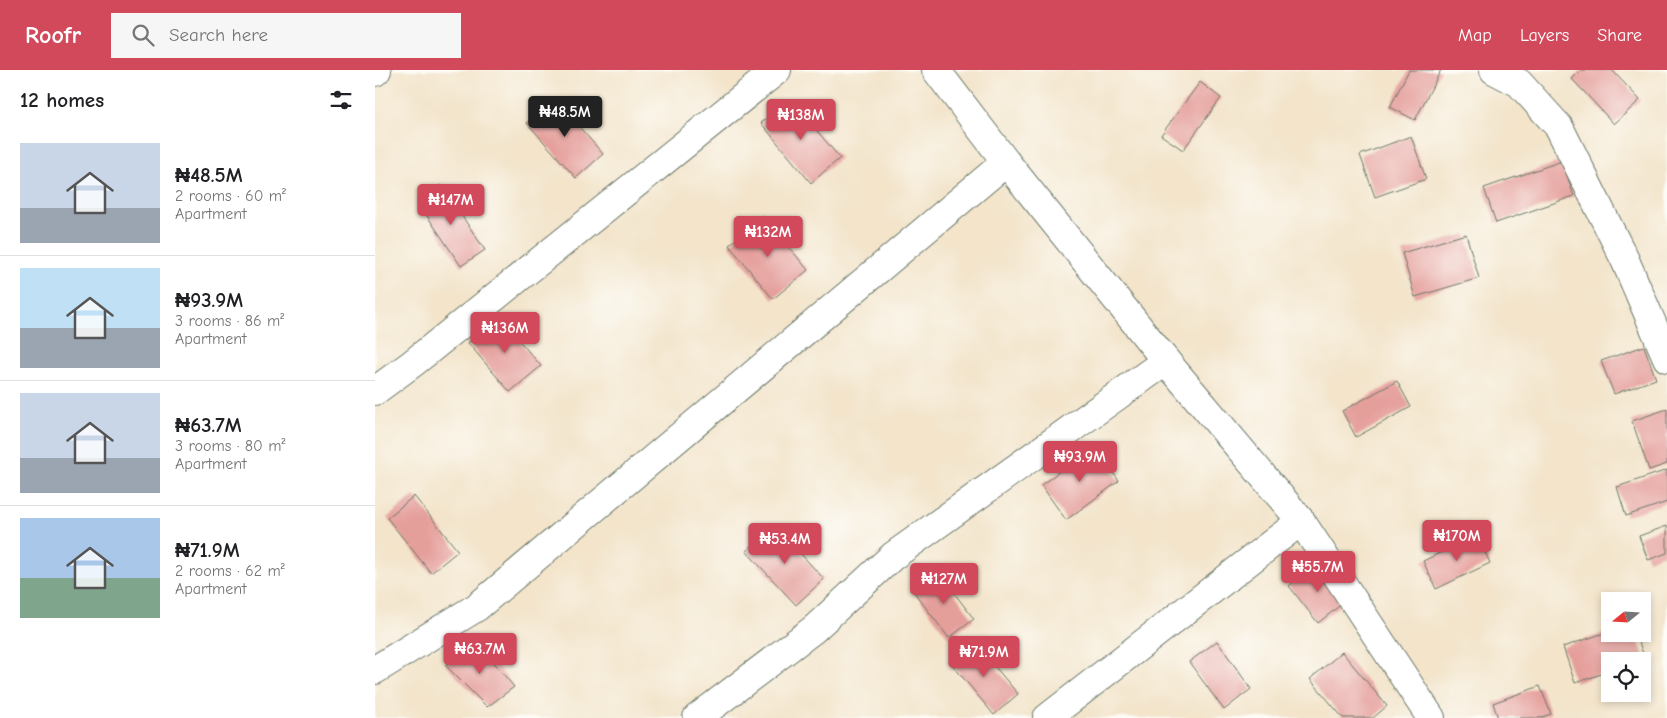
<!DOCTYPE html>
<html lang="en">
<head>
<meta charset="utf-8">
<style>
  :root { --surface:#fff; --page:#f6f6f6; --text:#202124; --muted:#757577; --line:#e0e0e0; --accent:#d1495b }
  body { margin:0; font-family:"Comic Neue",sans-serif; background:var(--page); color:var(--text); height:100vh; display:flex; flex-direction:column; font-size:19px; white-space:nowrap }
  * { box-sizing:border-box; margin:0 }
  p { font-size:16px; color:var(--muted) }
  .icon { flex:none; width:28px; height:28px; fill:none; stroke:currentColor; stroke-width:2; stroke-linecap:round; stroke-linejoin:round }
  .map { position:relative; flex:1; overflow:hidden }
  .side { display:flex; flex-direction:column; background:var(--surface); width:375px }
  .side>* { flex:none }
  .needle { width:32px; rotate:252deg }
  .fabs { position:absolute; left:1226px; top:522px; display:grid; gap:10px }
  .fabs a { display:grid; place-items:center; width:50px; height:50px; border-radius:0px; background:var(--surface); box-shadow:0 2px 8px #0003; font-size:25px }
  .price { position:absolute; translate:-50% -42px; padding:0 11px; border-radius:5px; background:var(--accent); color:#fff; font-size:16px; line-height:32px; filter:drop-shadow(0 1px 2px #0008) }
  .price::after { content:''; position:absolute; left:50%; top:30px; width:15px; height:11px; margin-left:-8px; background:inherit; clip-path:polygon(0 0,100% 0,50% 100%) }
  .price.active { background:#222; color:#fff }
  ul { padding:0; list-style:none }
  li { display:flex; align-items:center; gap:15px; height:125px; padding:0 20px }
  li+li { border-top:1px solid var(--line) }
  li span { display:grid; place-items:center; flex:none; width:140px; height:100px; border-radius:0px; color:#555 }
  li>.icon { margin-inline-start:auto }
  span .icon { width:60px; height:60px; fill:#fffc; stroke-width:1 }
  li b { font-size:21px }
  h2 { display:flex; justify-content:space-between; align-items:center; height:60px; padding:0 20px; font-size:21px }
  header { display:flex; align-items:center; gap:30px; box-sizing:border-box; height:70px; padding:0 25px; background:var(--accent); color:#fff }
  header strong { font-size:24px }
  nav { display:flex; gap:28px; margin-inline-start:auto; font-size:18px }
  .search { width:350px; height:45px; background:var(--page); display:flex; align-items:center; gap:12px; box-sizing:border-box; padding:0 18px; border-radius:0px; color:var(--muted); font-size:19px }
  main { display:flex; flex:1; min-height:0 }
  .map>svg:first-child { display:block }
  .building { fill:#e59f9b }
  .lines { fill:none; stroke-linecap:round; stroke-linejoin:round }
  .minor-casing { stroke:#697768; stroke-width:30 }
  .minor { stroke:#fff; stroke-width:28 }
</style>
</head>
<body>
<header>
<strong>Roofr</strong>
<div class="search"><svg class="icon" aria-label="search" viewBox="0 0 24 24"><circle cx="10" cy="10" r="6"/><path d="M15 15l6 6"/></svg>Search here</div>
<nav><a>Map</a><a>Layers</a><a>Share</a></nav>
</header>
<main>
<section class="side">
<h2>12 homes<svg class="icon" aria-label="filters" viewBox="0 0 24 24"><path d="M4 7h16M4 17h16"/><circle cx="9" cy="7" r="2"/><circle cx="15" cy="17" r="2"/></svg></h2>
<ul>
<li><span style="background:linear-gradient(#c9d6e8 65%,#9aa5b1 0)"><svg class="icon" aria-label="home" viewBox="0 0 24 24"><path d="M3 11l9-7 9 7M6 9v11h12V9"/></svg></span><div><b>₦48.5M</b><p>2 rooms · 60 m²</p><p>Apartment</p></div></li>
<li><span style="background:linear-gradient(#bfe0f5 60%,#9aa5b1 0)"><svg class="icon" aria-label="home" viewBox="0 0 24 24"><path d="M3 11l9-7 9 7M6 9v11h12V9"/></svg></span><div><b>₦93.9M</b><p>3 rooms · 86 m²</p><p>Apartment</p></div></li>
<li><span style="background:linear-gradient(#c9d6e8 65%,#9aa5b1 0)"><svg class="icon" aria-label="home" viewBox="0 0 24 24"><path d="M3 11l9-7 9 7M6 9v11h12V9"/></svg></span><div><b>₦63.7M</b><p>3 rooms · 80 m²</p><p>Apartment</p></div></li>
<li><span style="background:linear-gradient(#a9c7e8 60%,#7fa58c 0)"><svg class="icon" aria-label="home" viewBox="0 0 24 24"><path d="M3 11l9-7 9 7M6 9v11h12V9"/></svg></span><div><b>₦71.9M</b><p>2 rooms · 62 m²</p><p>Apartment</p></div></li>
</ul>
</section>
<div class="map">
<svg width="1292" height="648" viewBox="0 0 1292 648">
  <rect width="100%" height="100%" fill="#fdfcf7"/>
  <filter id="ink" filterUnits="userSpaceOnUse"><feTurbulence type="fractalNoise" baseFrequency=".02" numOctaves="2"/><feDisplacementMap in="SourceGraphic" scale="10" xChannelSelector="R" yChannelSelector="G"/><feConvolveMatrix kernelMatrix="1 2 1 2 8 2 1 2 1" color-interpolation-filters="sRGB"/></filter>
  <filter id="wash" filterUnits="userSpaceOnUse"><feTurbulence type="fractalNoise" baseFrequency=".0096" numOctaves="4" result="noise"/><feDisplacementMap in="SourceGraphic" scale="20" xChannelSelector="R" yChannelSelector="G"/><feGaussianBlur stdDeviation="1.12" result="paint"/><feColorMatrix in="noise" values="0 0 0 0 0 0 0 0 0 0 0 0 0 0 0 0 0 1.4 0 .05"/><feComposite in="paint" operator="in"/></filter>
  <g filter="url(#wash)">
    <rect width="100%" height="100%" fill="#f3e4ca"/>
    <g id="blocks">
      <g class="building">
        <path d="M1034,0H1066L1040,50L1015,37Z"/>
        <path d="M1206,0H1237L1265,30L1239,54L1197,9Z"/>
        <path d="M825,12L846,28L808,80L786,65Z"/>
        <path d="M180,29L228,84L201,108L152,53Z"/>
        <path d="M415,29L465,88L436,113L386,53Z"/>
        <path d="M1036,66L1051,109L1000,127L985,85Z"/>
        <path d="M1187,91L1199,126L1121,153L1109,118Z"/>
        <path d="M66,115L110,180L86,196L42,131Z"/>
        <path d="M388,146L433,200L398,229L354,175Z"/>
        <path d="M1091,164L1104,208L1040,227L1027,183Z"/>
        <path d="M124,247L166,296L135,322L93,273Z"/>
        <path d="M1269,276L1281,309L1239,324L1226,291Z"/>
        <path d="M1022,311L1036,337L981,367L967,341Z"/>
        <path d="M1292,339V394L1274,400L1257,351Z"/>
        <path d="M719,376L744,411L691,450L666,415Z"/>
        <path d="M1292,400V432L1251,446L1242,417Z"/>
        <path d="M39,426L83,481L56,503L12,448Z"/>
        <path d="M399,455L449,509L421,535L371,481Z"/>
        <path d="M1292,456V483L1273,490L1264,466Z"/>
        <path d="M1102,465L1115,493L1061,519L1048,491Z"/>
        <path d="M943,492L973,529L943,553L914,516Z"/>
        <path d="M563,502L599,549L574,568L538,521Z"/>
        <path d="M1235,561V564H1261L1270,589L1263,591H1235V601L1200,613L1188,577Z"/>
        <path d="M842,571L876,619L849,640L814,592Z"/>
        <path d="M599,572L643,624L619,645L575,592Z"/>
        <path d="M103,573L139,617L112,637L70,595Z"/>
        <path d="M967,582L1012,636L998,648H968L935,609Z"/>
        <path d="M1165,616L1176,644L1164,648H1123L1118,633Z"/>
      </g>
    </g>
  </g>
  <g filter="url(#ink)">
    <use href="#blocks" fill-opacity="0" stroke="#697768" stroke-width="1"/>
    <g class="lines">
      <defs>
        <g id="minor">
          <path d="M561,0L631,92L791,291L926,451L1056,648"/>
          <path d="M1119,0L1144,13L1184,57L1250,190L1292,288"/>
          <path d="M0,2L2,0"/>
          <path d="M0,321L38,293L402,0"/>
          <path d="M0,600L102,537L631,92"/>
          <path d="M322,648L439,559L518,486L791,291"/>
          <path d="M672,648L926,451"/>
        </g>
      </defs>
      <use href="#minor" class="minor-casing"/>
      <use href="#minor" class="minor"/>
    </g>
  </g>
</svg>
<div class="fabs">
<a><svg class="needle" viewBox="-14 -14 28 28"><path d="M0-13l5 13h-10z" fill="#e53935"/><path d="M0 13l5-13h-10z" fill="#757577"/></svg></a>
<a><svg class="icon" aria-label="locate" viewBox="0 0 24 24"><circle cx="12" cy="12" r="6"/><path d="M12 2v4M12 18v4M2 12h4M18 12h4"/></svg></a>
</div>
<b class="price active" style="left:190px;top:68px">₦48.5M</b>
<b class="price" style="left:426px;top:71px">₦138M</b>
<b class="price" style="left:76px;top:156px">₦147M</b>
<b class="price" style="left:393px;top:188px">₦132M</b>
<b class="price" style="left:130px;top:284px">₦136M</b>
<b class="price" style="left:705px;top:413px">₦93.9M</b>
<b class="price" style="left:1082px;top:492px">₦170M</b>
<b class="price" style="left:410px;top:495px">₦53.4M</b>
<b class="price" style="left:943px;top:523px">₦55.7M</b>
<b class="price" style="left:569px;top:535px">₦127M</b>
<b class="price" style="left:105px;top:605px">₦63.7M</b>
<b class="price" style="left:609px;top:608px">₦71.9M</b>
</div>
</main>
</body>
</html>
